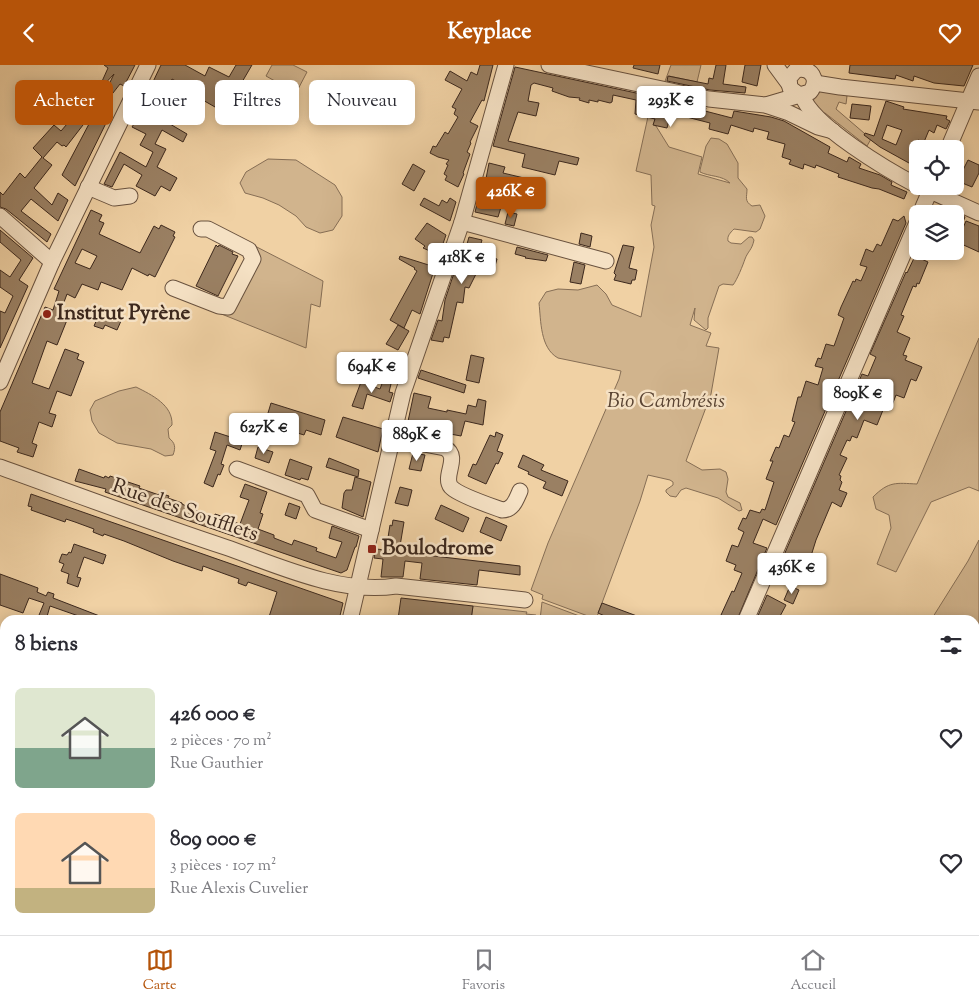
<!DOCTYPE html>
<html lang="fr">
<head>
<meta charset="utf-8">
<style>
  :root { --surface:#fff; --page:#f2f2f3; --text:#2b2b33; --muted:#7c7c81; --line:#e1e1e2; --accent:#b45309 }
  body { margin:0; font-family:"Sorts Mill Goudy",serif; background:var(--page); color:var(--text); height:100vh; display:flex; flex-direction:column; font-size:19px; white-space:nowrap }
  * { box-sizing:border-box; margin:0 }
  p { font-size:16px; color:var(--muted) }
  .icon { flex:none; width:28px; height:28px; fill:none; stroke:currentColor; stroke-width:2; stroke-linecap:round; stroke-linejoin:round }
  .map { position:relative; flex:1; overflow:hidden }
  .drawer { position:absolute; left:0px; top:550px; width:980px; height:320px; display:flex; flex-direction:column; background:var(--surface); border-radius:15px 15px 0 0; box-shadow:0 2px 12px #0003 }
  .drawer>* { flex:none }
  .hud { position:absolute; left:15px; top:15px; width:500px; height:45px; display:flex; gap:10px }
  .tools { position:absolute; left:909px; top:75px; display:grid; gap:10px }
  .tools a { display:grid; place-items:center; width:55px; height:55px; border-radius:8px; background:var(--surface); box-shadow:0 2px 12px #0003; font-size:25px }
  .price { position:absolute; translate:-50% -42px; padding:0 11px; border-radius:5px; background:#fff; color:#222; font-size:16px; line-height:32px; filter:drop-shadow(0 1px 2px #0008) }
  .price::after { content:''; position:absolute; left:50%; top:30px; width:15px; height:11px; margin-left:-8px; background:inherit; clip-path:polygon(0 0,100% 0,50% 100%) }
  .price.current { background:var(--accent); color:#fff }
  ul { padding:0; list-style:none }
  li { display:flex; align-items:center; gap:15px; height:125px; padding:0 15px }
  li span { display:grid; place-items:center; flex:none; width:140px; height:100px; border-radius:8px; color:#555 }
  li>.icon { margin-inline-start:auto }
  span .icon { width:60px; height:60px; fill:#fffc; stroke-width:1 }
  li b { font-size:21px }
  h2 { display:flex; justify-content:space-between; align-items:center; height:60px; padding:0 15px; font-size:21px }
  .chip { padding:0 18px; border-radius:8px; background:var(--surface); box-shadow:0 2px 12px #0003; font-size:18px; line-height:45px }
  .chip.current { background:var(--accent); color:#fff }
  header { display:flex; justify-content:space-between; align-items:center; height:65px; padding:0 15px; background:var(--accent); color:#fff; font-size:22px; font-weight:700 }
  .menu { display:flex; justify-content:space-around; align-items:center; height:70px; border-top:1px solid var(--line); background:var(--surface); font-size:14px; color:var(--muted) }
  .menu a { display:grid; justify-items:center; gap:2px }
  .menu .current { color:var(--accent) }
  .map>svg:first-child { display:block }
  .green { fill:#d1b48d; stroke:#866e55 }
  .building { fill:#9a8063; stroke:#3c281d; fill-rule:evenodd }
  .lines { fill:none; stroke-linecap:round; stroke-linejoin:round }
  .minor-casing { stroke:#69523f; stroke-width:17 }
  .minor { stroke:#f5e1c4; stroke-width:15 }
  .rail { stroke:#3c281d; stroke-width:3; stroke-dasharray:9 9; stroke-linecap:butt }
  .poi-dot { fill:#8f2418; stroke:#f5e1c4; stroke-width:2 }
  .labels { text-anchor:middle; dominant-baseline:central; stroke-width:5; stroke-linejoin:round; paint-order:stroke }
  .poi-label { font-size:21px; font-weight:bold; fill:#3c281d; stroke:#f5e1c4; text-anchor:start }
  .park-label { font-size:21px; font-style:italic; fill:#5a4433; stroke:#f5e1c4 }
  .street-label { font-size:21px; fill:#3c281d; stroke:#f5e1c4 }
</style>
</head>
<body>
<header><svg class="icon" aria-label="back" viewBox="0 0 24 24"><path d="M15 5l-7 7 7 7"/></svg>Keyplace<svg class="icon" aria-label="heart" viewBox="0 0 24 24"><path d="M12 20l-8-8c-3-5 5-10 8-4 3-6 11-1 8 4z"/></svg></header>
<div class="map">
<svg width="979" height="870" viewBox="0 0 979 870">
  <rect width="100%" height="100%" fill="#f0d1a4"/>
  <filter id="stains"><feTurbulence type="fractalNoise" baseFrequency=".004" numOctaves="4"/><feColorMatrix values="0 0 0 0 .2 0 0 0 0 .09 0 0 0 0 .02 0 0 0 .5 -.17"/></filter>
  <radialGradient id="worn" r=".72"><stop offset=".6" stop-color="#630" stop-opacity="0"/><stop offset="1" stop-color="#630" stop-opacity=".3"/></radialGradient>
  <g class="green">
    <path d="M272,0H293L307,7L296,28L266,11Z"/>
    <path d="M671,0H701L697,17L669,11L667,19H664Z"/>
    <path d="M823,24L847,31L846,39L839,37L836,44L871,74L867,81L825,48L819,49L814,45L812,29Z"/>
    <path d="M651,38L655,52L654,60L656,61L669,82L702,92L698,109L730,118C722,110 710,112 700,107V105L706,81L711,73L719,74L727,79L738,98V113L747,124C747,132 744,136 752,141L760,140L765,151L760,164L756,167L734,164C730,168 727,171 728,176L731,178L741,179L749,172H752L754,175C752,185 748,186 745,194C743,200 737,215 733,220L723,219L719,221L708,253V263L706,265L694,255L695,243L690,260L711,268L706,281L719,283L711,329L686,396L702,405L720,404L726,407L728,414L726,427L728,432L740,438L742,445L739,446L718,433L686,423L681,425L676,432L670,431L666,427V425L673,420V417L670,415L648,410L640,436L596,554L542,534L543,530L531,525L548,478L619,314L621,306L558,293C540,283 541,256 539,238L546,227L558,224L578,225L597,220L606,229L612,240L641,252L654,182L651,160L655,141L652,140L651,110L636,106Z"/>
    <path d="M268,94L296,95L335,120L342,132V151L333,165L320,168L306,162L296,151L279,140L263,133L245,128L240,118L246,107Z"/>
    <path d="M249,178L323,216L320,242L311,239L306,283L219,248L232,241Z"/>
    <path d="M979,273V426L969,422L931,437L896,507L877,499L891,463L889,450L876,444L873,432C889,416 896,418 917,419Z"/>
    <path d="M136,322C152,330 173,340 172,360L168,364L169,373C175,378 176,382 173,390L165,391L151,384L117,378L99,368L92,356L90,345L95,336L119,326Z"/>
    <path d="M979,475V598L975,611V555H931L968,496Z"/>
    <path d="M542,537L590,555H540Z"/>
    <path d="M473,541L527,547L526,549L536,550L535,555H471Z"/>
    <path d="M979,658V808L975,788V686Z"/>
    <path d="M428,865H472V870H427Z"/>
    <path d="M477,865H968L969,870H767L757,868L714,870H477Z"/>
  </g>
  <g class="building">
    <path d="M104,0H135L124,21L120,19L102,42L99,40L114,9L100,24L99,23L108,3Z"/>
    <path d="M161,0H185L205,11L209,2L229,12L236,0H252L235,29L233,27L227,38L220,33L215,42L201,34L197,41L186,35L192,25L172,14L168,23L165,22L157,37L175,47L170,59L187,69L183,77L162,65L155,79L166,84L157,102L177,113L170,126L161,121L155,131L136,121L142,110L124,99L112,122L104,119L120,87L146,102L153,87L140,80L146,69L132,62L145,42L142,40Z"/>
    <path d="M480,0H493L484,36L482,35L470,57L478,61L470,77L471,78L467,87L470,89L463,108L464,109L458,122L445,115L447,111L444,109L448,100L446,99L449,95L438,92L430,88L433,81L436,82L445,67L448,69L458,52L454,49L456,44L452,42L462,24L445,15L450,6L467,16L471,7L477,10Z"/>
    <path d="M634,0H660L658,9L633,3Z"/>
    <path d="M716,0H726L723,19L746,22L745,28L710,25L667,16L668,11L708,19L709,13L713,14Z"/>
    <path d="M745,0H761L757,21L742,17Z"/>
    <path d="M850,0H973L964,21L934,18L914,11L913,16L896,10L895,14L849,8Z"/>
    <path d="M515,2L706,43L705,46L732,53L734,46L771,52L784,56L830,82L828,88L847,97L849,92L861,99L859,103L880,110L892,117L891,120L907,127L904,134L879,124L872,123L838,112L839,109L816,100L815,103L804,99L803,104L789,99L791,95L782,92L785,79L767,74L769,67L754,63L753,67L731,60L728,69L709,64L710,58L671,48L667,63L653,60L655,54L635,49L636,35L613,30L612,37L610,38L598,35V37L589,35V38L579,35L580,33L569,32L552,26L553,23L534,18L531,20L528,36L539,38L536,51L518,47L508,76L579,93L577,100L559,96L555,110L522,102L525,89L493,81Z"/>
    <path d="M84,28L91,34L74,52L83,60L66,82L64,80L62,81L57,77L43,93L52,100L34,123L52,140L58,128L68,135L58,156L31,134L21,146L51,169L47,177L6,144L0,142V127L3,130L20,108L25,113L42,92L33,83L54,60L61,66L73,52L67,47Z"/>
    <path d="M886,36L904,42L903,44L947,51L946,54L950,56L946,64L937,60L934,68L929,65L924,77L918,75V103L880,82L864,70L865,68L874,71ZM887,60L902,65L896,80L882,74Z"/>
    <path d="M852,39L871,41L869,55L850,53Z"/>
    <path d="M98,42L110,50L75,121L62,110Z"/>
    <path d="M968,95L979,100V108L972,122L955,115V102L963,105Z"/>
    <path d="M489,98L505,102L503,108L524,113L521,127L516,126L515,131L505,129L498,152L475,147L481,124H484Z"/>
    <path d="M413,99L425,106L414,126L402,119Z"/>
    <path d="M424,133L439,141L442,135L447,138L450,133L456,137L450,156L420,140Z"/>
    <path d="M91,145L102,150L99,156L104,158L99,169L140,188L154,161L159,164L161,160L175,167L173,171L175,172L155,212L149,209L148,211L132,203L122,225L101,217L98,225L82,219L75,233L67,229L60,248L63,249L61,253L67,255L57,280L47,276L32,318L49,324L65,284L79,289L77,294L84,297L71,331L57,326L49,348L56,350L52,362L39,357L32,378L37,380L33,392L17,387L19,383L0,376V347L45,242L53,245L59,226L54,224ZM82,184L97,191L90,204L75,198Z"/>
    <path d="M508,147L517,149L514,161L505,159Z"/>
    <path d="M955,148L965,152L961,162L955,159Z"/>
    <path d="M904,151L906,158L776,460L763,454L753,478L767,483L737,555H721L723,551L721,550L732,526L734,527L742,508L734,505L736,500L726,496L732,480L738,482L744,467L738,464L743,453L746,454L750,445L760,448L762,444L765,445L774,417L766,414L773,396H770L776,382L779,383L784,370L789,372L795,357L792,356L798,332H801L806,316L818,320L823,303L815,301L818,293L821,294L826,279L834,281L844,253L838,250L841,242L853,216L855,217L856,214L861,216L867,202L860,200L866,184L873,187L877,179L881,181L893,154L898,156Z"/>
    <path d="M966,156L979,161V187L957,177Z"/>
    <path d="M427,158L446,170L439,190L423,183L425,181L415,174Z"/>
    <path d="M0,165L33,193L19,215L28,221L0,283V246L5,248L13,231L0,222V205L10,212L21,195L0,177Z"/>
    <path d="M581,168L592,171L590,182L579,179Z"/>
    <path d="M469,172L482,175L478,189L497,194L493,208L478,205L469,223L465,222L463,238L457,237L449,273L444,272L443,277L431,275L438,255L442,256L445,235L454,208L463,210L466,203L457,199L462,185L465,186Z"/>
    <path d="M216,180L218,182L219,180L233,187L232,189L238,191L218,231L196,221Z"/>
    <path d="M623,180L634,182L629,203L637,205L635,215H632L631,219L614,215L616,210L614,208Z"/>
    <path d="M517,182L548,190L546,196L525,193L526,192L515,189Z"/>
    <path d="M400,191L435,202L420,249L412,245L404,263L390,255L417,206L414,204L415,203L399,194Z"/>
    <path d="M915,191L928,197L919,219L917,218L916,222L913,221L901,250L904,251L897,267L910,273L903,290L907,291L905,295L922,302L916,316L911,314L904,333L896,330L891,343L885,340L877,360L864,355L857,373L852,371L850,376L847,375L840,390L847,393L839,410L841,411L840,415L842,417L839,425L847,428L841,442L832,437L816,475L811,491L808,490L802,504L792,503L786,516L775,511L862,309L868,311L876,292L870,289L906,207L907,208Z"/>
    <path d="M574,197L585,200L581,219L570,217Z"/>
    <path d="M100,247L121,256L117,265L105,260L103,264L94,261Z"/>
    <path d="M398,260L409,266L398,285L386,279Z"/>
    <path d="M471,290L484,293L479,318L466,315Z"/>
    <path d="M421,305L466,320L464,328L418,313Z"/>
    <path d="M383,316L391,319L389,327L393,328L390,337L367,329L363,344L352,341L361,317L380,324Z"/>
    <path d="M414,328L431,332L428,343L447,347V345L466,349L468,340L476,342L478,334L486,336L483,360L465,356L461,371L407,361Z"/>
    <path d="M271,338L325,355L321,370L306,365L304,370L265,358Z"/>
    <path d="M343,352L383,364L378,387L336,372Z"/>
    <path d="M215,367L243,376L240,385L227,380L221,399L224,400L220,410L218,409L213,422L204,418L216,386L210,384Z"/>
    <path d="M496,367L503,370L497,386L503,388L498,399L496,398L486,419L468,411L473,399L476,400L490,370L495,372Z"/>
    <path d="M258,382L273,387L269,398L255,393Z"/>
    <path d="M413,388L425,390L421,406L409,404Z"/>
    <path d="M523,390L544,400L541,405L568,416L562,431L543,423L546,417L528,409L529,407L518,402Z"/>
    <path d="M329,393L359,405L358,412L326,402Z"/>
    <path d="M290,394L312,402L308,415L301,413L300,415L285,410Z"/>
    <path d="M79,404L104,413L105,411L109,413L110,411L140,421L139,423L159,430V428L169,431L168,433L182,438V439L186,441V442L214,452L215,449L224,452V454L240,459L249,435L240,432L245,419L267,427L260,448L263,449L258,464L274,470V473L292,480L294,475L317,483L316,486L336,493L342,477L329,473L332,461L359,471L356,482H355L347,505L341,508L105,427L106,424L75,416Z"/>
    <path d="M355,412L371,417L363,452L342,443L344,428L346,425H352Z"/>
    <path d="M400,422L412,425L408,441L395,438Z"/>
    <path d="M31,429L343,538L339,555H268L277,527L248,517L246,521L238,518L239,514L225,509L203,501L202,506L173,496L124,476L104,469L103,471L93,467L94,464L75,457L66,454L65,457L31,445L32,442L28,441Z"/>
    <path d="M289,438L300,442L296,454L285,450Z"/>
    <path d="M441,440L469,453L463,467L435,454Z"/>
    <path d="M486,452L507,461L501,476L480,467Z"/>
    <path d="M393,455L404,457L399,487L520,501V510L479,505L477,520L420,514L422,498L405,496L403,512H381L383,494L374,493L376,484L386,485L390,460L392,461Z"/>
    <path d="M74,479L106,490L103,499L84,492L77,512L81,513L78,522L67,518L69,509L61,506L64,499L59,497L62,489L67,490L69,487L71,488Z"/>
    <path d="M0,509L38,523L37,527L44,530L46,531L48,527L54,529L53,533L110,555H90L50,541L46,555H37L44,538L29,533L23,548L0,540Z"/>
    <path d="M790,521L799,525L793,539L784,535Z"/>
    <path d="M767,530L786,540L778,555H756Z"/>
    <path d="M401,533L473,541L471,555L398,554Z"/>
    <path d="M602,538L645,554V555H612L607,553V552L598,548Z"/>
  </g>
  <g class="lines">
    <defs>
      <g id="minor">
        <path d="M549,0L709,34L765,40L789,48L818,62L833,66"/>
        <path d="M775,0L789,19"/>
        <path d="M815,18L840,22L979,37"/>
        <path d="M802,30C811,60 889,106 918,121"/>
        <path d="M766,40L810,27C820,15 811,1 796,5L789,13L790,23L798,29"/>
        <path d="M948,84L979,11"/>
        <path d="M919,121L979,148"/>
        <path d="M88,122L114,133L130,131"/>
        <path d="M920,149L932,121"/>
        <path d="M0,151L52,197"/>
        <path d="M462,157L606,196"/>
        <path d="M173,223L219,241L228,242L253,194L249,185L208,164H201"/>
        <path d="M0,317L52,197L148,0"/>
        <path d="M392,373L445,383C461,392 442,411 451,422C458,430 491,441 502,445C513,445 516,435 520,426"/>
        <path d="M0,402C75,429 149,457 225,482C277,500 340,530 396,521L525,535"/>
        <path d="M237,404L307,430L315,445L371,465"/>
        <path d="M350,555L403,328L462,157L506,0"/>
        <path d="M746,555L918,155"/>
        <path d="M0,639L5,647"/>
        <path d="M0,859L5,860"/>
        <path d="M46,865L76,870"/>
        <path d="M270,870L271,865"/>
      </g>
    </defs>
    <use href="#minor" class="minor-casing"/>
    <use href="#minor" class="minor"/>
    <g class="rail">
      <path d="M975,628L979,615"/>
      <path d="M975,654L979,637"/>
      <path d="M975,824L979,839"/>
      <path d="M974,865L975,870"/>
    </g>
  </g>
  <g class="poi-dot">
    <circle cx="47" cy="249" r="5"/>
    <rect x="367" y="479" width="10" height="10" rx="2.5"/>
  </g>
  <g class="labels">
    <g class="poi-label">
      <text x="57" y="249">Institut Pyrène</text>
      <text x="382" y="484">Boulodrome</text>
    </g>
    <g class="park-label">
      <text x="666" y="337">Bio Cambrésis</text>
    </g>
    <g class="street-label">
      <text transform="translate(185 446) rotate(19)">Rue des Soufflets</text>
    </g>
  </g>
  <rect width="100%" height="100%" filter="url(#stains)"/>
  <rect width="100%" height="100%" fill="url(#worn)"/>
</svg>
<div class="tools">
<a><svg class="icon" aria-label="locate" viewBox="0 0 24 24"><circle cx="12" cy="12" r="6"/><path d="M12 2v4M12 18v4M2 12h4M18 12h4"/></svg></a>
<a><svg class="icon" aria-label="layers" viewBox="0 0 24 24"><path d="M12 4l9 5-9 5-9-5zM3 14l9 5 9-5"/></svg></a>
</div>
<b class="price" style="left:671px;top:63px">293K €</b>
<b class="price current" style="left:511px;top:154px">426K €</b>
<b class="price" style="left:462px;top:220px">418K €</b>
<b class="price" style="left:372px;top:329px">694K €</b>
<b class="price" style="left:858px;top:356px">809K €</b>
<b class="price" style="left:264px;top:390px">627K €</b>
<b class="price" style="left:417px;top:397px">889K €</b>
<b class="price" style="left:792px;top:530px">436K €</b>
<div class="hud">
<a class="chip current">Acheter</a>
<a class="chip">Louer</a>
<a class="chip">Filtres</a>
<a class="chip">Nouveau</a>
</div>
<section class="drawer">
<h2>8 biens<svg class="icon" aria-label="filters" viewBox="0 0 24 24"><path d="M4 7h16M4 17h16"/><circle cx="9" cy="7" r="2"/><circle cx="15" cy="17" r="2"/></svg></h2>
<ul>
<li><span style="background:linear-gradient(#dfe7d0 60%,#7fa58c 0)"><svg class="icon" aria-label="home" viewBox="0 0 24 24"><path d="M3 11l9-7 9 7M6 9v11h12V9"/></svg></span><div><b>426 000 €</b><p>2 pièces · 70 m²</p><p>Rue Gauthier</p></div><svg class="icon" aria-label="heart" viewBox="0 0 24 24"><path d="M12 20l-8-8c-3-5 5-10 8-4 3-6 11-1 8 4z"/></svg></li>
<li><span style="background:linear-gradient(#ffd9b3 75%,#c2b280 0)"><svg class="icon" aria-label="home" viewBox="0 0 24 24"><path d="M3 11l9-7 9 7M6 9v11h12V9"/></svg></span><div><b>809 000 €</b><p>3 pièces · 107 m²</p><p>Rue Alexis Cuvelier</p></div><svg class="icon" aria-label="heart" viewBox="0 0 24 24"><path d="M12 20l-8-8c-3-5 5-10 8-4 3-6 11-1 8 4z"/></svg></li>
</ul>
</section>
</div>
<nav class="menu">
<a class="current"><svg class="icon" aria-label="map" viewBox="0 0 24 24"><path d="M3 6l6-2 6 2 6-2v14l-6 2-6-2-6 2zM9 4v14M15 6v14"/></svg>Carte</a>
<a><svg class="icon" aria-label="saved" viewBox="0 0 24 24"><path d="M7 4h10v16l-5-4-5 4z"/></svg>Favoris</a>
<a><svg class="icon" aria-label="home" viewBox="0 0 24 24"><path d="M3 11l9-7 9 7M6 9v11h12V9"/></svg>Accueil</a>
</nav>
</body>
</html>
